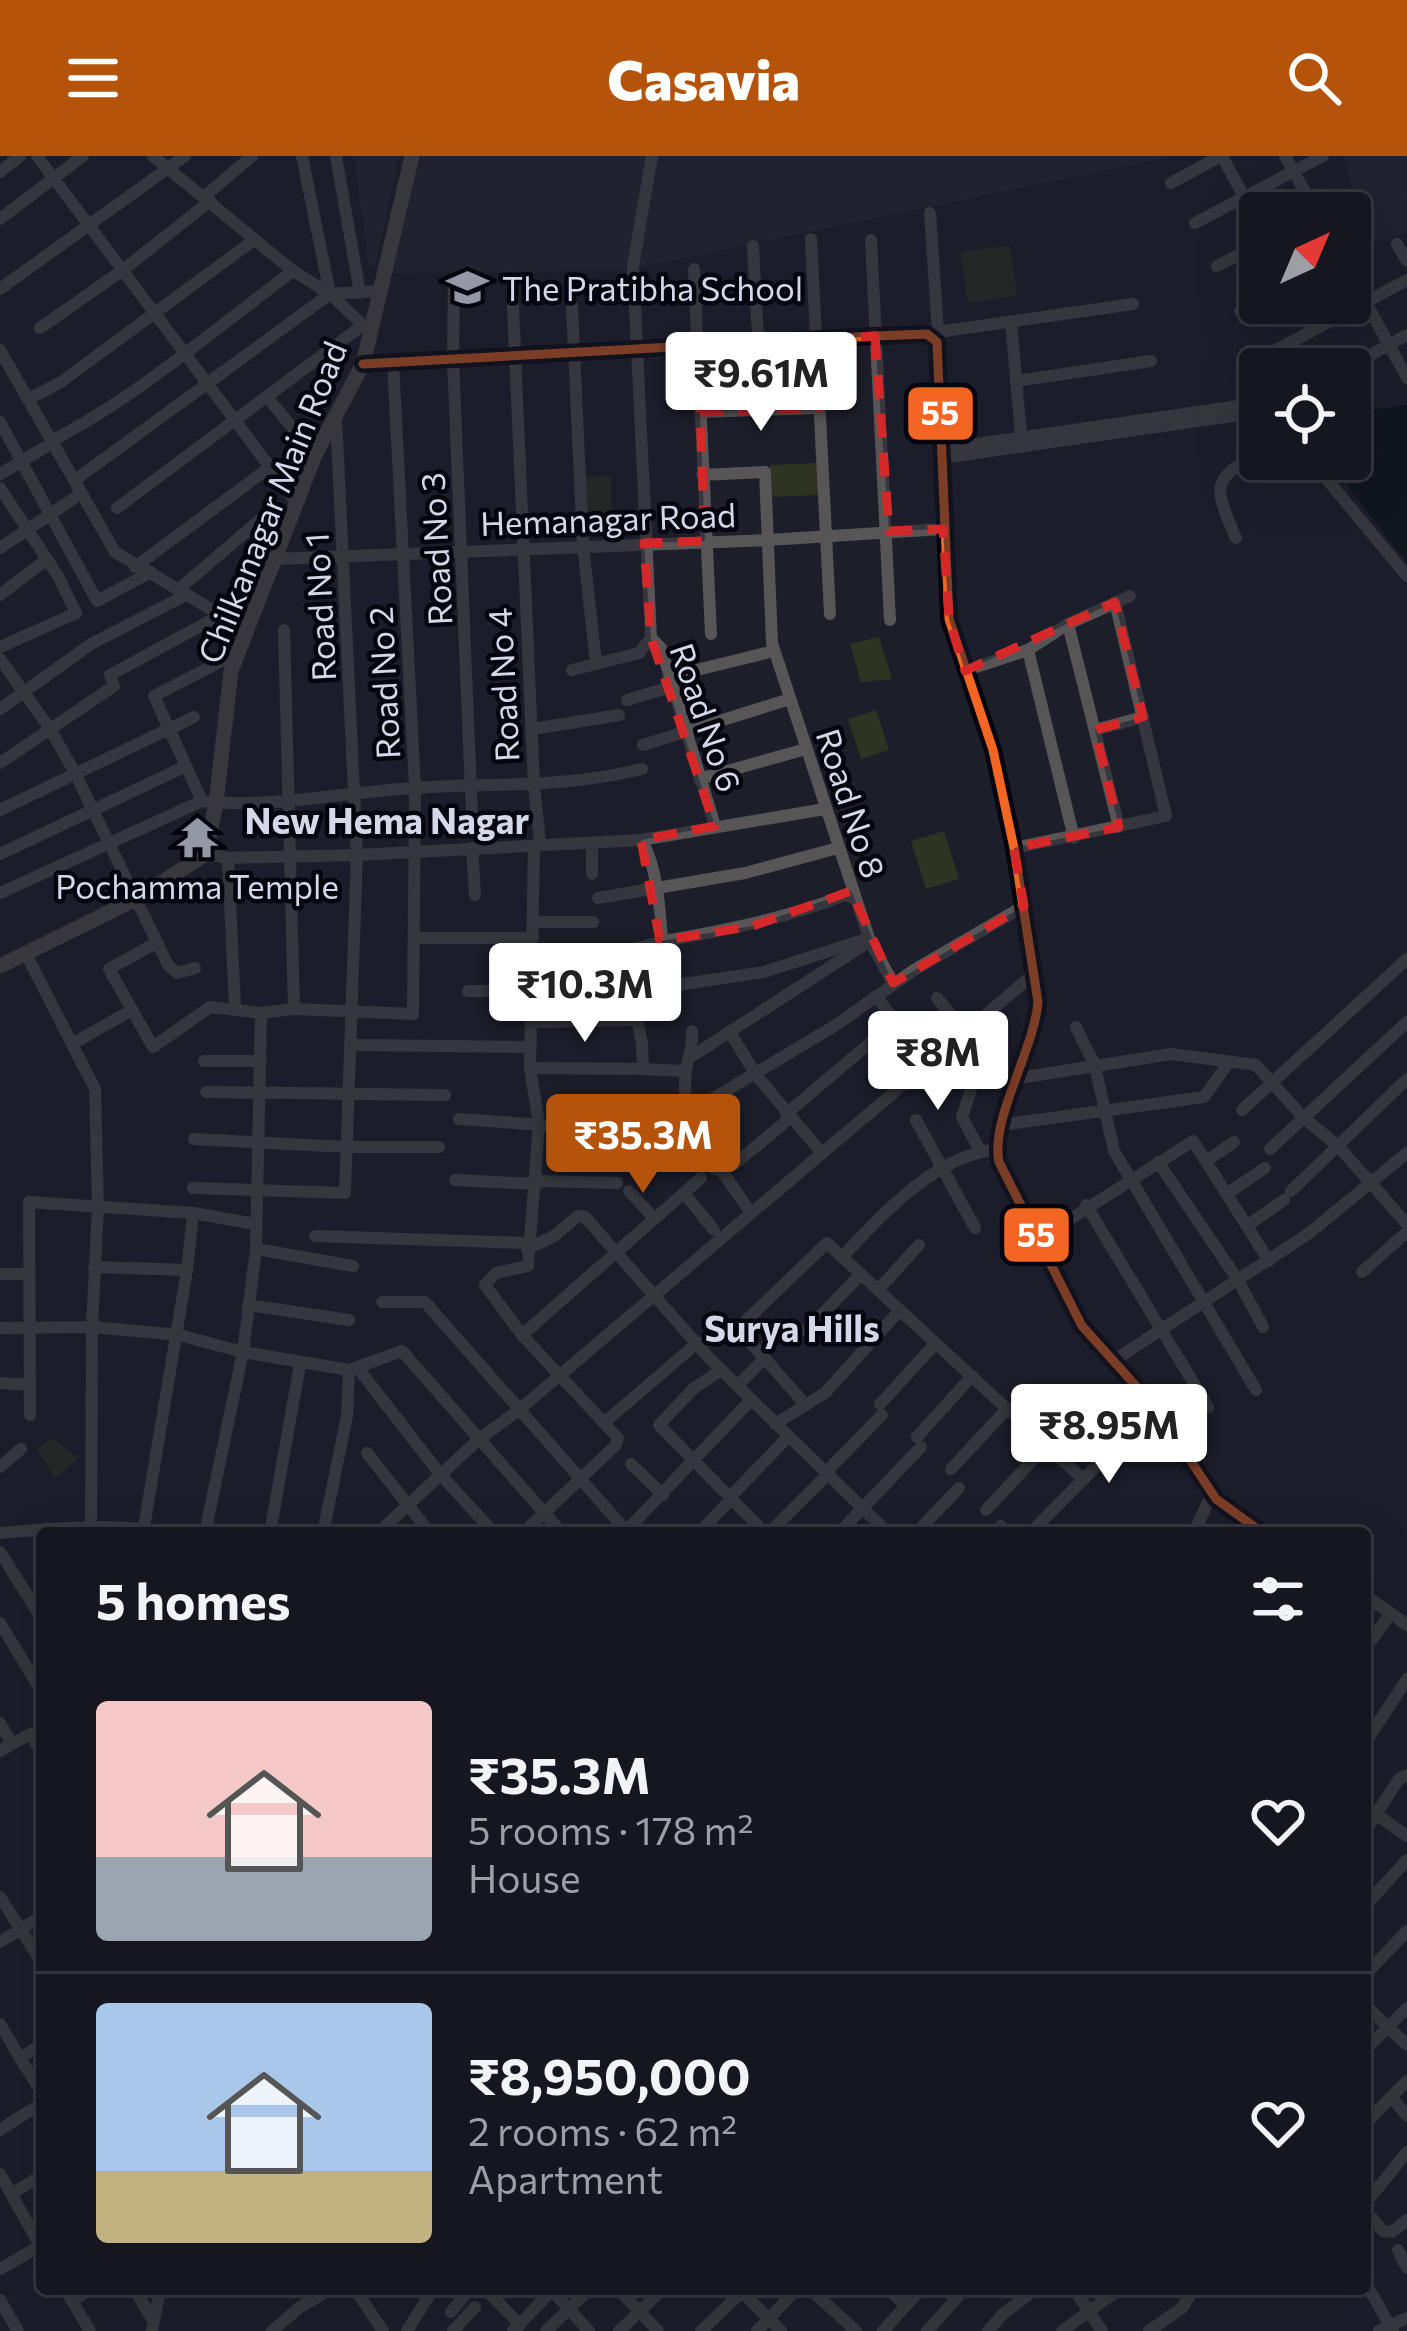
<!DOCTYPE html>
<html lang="en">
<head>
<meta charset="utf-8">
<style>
  :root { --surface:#151620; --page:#22232d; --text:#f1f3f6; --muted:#9d9fa5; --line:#34353e; --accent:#b45309 }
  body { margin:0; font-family:Commissioner,sans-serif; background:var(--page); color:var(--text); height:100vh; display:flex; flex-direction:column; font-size:45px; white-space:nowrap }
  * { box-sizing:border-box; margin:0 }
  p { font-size:39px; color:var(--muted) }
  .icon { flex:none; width:66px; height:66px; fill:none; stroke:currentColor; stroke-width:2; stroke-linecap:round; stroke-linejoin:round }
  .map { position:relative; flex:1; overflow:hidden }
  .sheet { position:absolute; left:36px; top:1371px; width:1335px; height:768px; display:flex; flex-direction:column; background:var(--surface); border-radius:12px; box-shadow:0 12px 48px #0002,0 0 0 3px var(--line) }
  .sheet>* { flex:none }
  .needle { width:78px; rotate:44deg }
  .buttons { position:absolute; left:1239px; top:36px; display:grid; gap:24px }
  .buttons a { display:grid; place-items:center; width:132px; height:132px; border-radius:12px; background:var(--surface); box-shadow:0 12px 48px #0002,0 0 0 3px var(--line); font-size:60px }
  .price { position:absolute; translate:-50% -102px; padding:0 27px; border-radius:12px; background:#fff; color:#222; font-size:39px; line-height:78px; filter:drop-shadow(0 3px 6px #0008) }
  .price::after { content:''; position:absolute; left:50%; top:72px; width:36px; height:27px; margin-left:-18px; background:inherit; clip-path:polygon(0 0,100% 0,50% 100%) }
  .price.on { background:var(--accent); color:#fff }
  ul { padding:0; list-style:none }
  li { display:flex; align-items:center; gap:36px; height:300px; padding:0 60px }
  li+li { border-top:3px solid var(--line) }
  li span { display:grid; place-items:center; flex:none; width:336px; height:240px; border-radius:12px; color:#555 }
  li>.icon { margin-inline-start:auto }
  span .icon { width:144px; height:144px; fill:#fffc; stroke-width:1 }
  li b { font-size:51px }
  h2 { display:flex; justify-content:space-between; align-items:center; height:144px; padding:0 60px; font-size:51px }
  header { display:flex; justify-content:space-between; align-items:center; height:156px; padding:0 60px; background:var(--accent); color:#fff; font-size:54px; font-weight:800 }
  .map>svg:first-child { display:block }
  .industrial { fill:#292735 }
  .green { fill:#2f3322 }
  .water { fill:#030f11 }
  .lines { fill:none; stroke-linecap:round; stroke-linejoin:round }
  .minor { stroke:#585557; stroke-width:12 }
  .major { stroke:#5d5757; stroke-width:15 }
  .bus-1-casing { stroke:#05050f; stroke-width:18 }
  .bus-1 { stroke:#f26522; stroke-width:9 }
  .marked { fill:none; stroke:#d62828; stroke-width:9; stroke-dasharray:24 15; stroke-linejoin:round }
  .labels { text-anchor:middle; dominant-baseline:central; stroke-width:9; stroke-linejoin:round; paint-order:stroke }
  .poi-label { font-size:33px; fill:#d5d8e8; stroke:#05050f; text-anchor:start }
  .street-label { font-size:33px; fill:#d5d8e8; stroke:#05050f }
  .neighbourhood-label { font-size:36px; font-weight:bold; fill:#d5d8e8; stroke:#05050f }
  .line-badge { stroke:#05050f; stroke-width:4.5 }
  .badge-label { font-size:33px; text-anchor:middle; font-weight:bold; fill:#fff }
</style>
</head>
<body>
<header><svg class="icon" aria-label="menu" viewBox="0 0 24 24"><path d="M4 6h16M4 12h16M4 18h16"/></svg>Casavia<svg class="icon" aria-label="search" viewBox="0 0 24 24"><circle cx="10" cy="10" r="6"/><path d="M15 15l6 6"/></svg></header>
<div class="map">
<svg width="1407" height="2175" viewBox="0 0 1407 2175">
  <rect width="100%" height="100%" fill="#1c1e2a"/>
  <g class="industrial">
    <path d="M354,0H399L375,111L369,110Z"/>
    <path d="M420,0H1174L627,114L393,117Z"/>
    <path d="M1343,0H1407V77L1369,89Z"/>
  </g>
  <g class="green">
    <path d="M1010,89L1017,140L968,147L960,96Z"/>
    <path d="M818,307L819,339L772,341L770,309Z"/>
    <path d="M611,320L612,365L586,366L584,321Z"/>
    <path d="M879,481L892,523L861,526L850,488Z"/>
    <path d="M876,554L889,594L861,603L848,563Z"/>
    <path d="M944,675L959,723L926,733L911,685Z"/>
    <path d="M52,1282L79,1302L55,1322L37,1293Z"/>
  </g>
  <path class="water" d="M1407,249V407L1342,323L1334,303H1350V271L1368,254Z"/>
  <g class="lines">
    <g class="minor">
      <path d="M37,0L296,346"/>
      <path d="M153,0L293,115L330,138L366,172"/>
      <path d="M302,0L330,138"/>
      <path d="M336,0L360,137"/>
      <path d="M652,0L633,110L651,482L661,492L715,670"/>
      <path d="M1222,0L1244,41"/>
      <path d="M1285,0L1317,57"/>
      <path d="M0,16L20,0"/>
      <path d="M1171,27L1221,0"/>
      <path d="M205,40L252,0"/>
      <path d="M930,57L938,176L934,180"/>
      <path d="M1318,57L1338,46"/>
      <path d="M0,63L83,0"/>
      <path d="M1195,67L1323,0"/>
      <path d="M811,83L830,458"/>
      <path d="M871,84L890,464"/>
      <path d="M1397,88L1407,105"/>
      <path d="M753,90L762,254"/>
      <path d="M1350,98L1364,90"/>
      <path d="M1217,110L1260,88"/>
      <path d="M694,113L711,478"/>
      <path d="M1350,117L1407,222"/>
      <path d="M454,125L453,203L472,660"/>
      <path d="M512,128L534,630L540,686L534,689L530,912L539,968L528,1110L496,1117L485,1129L522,1179L618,1282L616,1289L523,1377"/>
      <path d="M0,133L185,0"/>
      <path d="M572,150L583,389L596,507"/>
      <path d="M1240,155L1260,145"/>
      <path d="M1011,166L1022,290"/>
      <path d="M40,172L123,114L210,45"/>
      <path d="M938,176L1133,148"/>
      <path d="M0,194L115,396L246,474"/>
      <path d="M1265,200L1407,124"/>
      <path d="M363,208L875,180L927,178L937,186L949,463L993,594L1014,692L1038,846C1034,895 990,963 999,1006L1082,1170L1155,1251L1216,1343L1263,1377"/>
      <path d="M1345,213L1407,179"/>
      <path d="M1016,225L1151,205"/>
      <path d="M267,241L315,299"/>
      <path d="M29,243L61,226L254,84"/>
      <path d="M700,256L820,252"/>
      <path d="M0,266L97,445L151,416"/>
      <path d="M51,285C137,241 215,173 293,115"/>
      <path d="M942,293L1260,247"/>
      <path d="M942,302L1260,256"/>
      <path d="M1310,303L1407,420"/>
      <path d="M0,318L52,287"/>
      <path d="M75,324L330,138L381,135"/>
      <path d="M0,332L58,420L76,457L0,491"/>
      <path d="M117,352L363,169"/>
      <path d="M1236,382C1213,329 1211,325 1260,295"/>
      <path d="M0,392L82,337"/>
      <path d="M274,403L768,384L943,373"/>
      <path d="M135,411L270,311"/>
      <path d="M179,433L261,363L282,383"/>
      <path d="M0,439L47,403"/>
      <path d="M1068,468L1130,440"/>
      <path d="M284,474L294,853"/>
      <path d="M237,497L154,540L202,645C271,653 344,636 413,632C491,627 566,632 642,613"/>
      <path d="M0,503L50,573L75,617L168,809L177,817L195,812"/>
      <path d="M572,514L639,497L651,482"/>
      <path d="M967,514L1028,494"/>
      <path d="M668,521L774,495"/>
      <path d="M627,544L671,531"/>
      <path d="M0,553L91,488L186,439"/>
      <path d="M533,573L619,559"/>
      <path d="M1095,574L1143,561"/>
      <path d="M643,589L790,543"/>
      <path d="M0,607L114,530L110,519L219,460"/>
      <path d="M699,623L806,593"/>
      <path d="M0,654L194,561"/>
      <path d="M1074,682L1028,494L1068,468L1119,671"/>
      <path d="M641,684C663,717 661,791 665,831"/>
      <path d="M472,692L475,739"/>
      <path d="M1014,692L1166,660L1115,446"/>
      <path d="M0,698L186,610"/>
      <path d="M206,698L228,702L357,699L336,261"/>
      <path d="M228,702L235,852"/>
      <path d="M592,718V687"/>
      <path d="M0,737L202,645"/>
      <path d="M598,742L745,717L838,692"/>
      <path d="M533,766H593"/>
      <path d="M415,782H533"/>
      <path d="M870,785L893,827"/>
      <path d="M156,787L109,813L153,891L210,851L261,857L294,853L413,858L415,632L393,206"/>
      <path d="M606,795C636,796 643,789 670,784C731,773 787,762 845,739L854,742"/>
      <path d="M25,796L95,933L98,1050L92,1171L91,1377"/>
      <path d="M532,816L600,817"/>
      <path d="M468,835H532"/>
      <path d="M876,840L927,907"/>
      <path d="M937,842L965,875"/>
      <path d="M533,866L637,864"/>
      <path d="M1076,871L1095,910L1114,995L1256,1234"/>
      <path d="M692,875C693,891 689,899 686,914C682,934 690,954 685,975L715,1013L721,1014L751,1057"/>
      <path d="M731,878L756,919L821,996"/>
      <path d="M72,888L132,854"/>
      <path d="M350,889L531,891"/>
      <path d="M694,899L870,785L772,487L765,316L702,319"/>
      <path d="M204,905H261"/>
      <path d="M530,912L643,913"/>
      <path d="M978,912L962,961L980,995"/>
      <path d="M686,915L643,913L642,887L631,836L764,816L863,784"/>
      <path d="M1019,922L1171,898L1256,909L1304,962L1338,990L1407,1068"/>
      <path d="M206,936L445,939"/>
      <path d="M1242,954L1407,803"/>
      <path d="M689,957L836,869L914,814L1024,750"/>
      <path d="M786,958L896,865"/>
      <path d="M459,963L645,976L685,975"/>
      <path d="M916,964L975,1072"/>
      <path d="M1001,969L1204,941L1229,906"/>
      <path d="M194,983L347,991H439"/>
      <path d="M1270,993L1407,866"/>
      <path d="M1206,1005L1234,986"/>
      <path d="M1158,1006L1238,1124L1263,1171"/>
      <path d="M721,1014L736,1007L790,962"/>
      <path d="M455,1024L537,1028"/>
      <path d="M537,1025L617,1027"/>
      <path d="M193,1032L345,1037L357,699L641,684L825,653"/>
      <path d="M629,1035L654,1062"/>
      <path d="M1291,1035L1407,923"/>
      <path d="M684,1037L714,1074"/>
      <path d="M1228,1037L1265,1012"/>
      <path d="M1086,1049L1208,1251"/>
      <path d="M1248,1069L1284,1044"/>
      <path d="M315,1080L528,1087"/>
      <path d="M1039,1083L1193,985L1269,1105"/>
      <path d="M256,1093L353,1110"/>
      <path d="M527,1093L554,1080L578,1060L585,1061L710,1203L888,1377"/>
      <path d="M842,1101C884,1057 933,1001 997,993"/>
      <path d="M94,1111L187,1114L193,1057L255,1068"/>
      <path d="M1362,1116L1407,1076"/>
      <path d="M0,1118H29"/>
      <path d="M878,1134L919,1089"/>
      <path d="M382,1146H425L628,1377"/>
      <path d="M248,1149L349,1164"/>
      <path d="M0,1172L92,1171L179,1179L243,1196L349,1214L402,1195L562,1377"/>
      <path d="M738,1172L804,1247"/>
      <path d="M806,1175L861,1118"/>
      <path d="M522,1179L701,1022"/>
      <path d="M1113,1205L1308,1078L1407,997"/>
      <path d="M357,1211L440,1318L494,1377"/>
      <path d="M721,1214L693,1233L659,1269L765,1377"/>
      <path d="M0,1227L30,1229"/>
      <path d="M737,1230L764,1203"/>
      <path d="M880,1248L936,1187"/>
      <path d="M30,1259L29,1046L193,1057"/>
      <path d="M605,1266L696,1188L731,1179L827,1087L1083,1323"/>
      <path d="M775,1268L825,1237L899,1155"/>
      <path d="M917,1281L972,1220"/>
      <path d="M367,1297L430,1377"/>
      <path d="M631,1308L663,1339"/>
      <path d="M0,1311L21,1293"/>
      <path d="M951,1313L1007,1253"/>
      <path d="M826,1316L882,1259"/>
      <path d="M729,1342L788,1281"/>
      <path d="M986,1354L1046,1290"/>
      <path d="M626,1375L751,1244"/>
      <path d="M0,1377C59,1372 117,1367 176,1377"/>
      <path d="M143,1377L187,1114"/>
      <path d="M205,1377L243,1196L256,1093L261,857"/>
      <path d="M270,1377L300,1208"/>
      <path d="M323,1377L347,1260L349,1214"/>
      <path d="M378,1377L478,1284L520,1253L1035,817"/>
      <path d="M699,1377L731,1343"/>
      <path d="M769,1377L828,1318"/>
      <path d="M839,1377L921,1291"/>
      <path d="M916,1377L959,1332"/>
      <path d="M995,1377L1001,1370"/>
      <path d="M1030,1377L1155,1251"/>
      <path d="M1194,1377L1212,1337"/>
      <path d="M0,1396L42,1463"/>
      <path d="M1365,1439L1407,1469"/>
      <path d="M0,1467L42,1536"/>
      <path d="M1365,1493L1391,1457"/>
      <path d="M0,1567L12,1588"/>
      <path d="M1365,1587L1407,1523"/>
      <path d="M0,1595L30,1578L42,1597"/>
      <path d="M1376,1658L1407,1680"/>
      <path d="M1365,1675L1399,1623L1407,1619"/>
      <path d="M39,1710L42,1715"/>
      <path d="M0,1741L42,1807"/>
      <path d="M1365,1750L1407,1704"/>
      <path d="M0,1786L42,1760"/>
      <path d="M1365,1819L1407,1775"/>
      <path d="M1365,1849L1407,1889"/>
      <path d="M0,1868L20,1902"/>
      <path d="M42,1888L20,1902L42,1937"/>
      <path d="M1365,1894L1407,1852"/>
      <path d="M1407,1925L1391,1941L1407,1960"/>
      <path d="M1369,1964L1391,1941"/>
      <path d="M0,1974L42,1947"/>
      <path d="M0,2018L42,2093"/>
      <path d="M11,2038L42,2019"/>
      <path d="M1365,2048L1407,1996"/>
      <path d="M1365,2054L1383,2075L1392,2076L1407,2064"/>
      <path d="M1398,2094L1407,2112"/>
      <path d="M0,2113L42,2089"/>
      <path d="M65,2133L90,2175"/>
      <path d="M134,2133L153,2164"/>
      <path d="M355,2133L383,2175"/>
      <path d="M485,2133L520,2169"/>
      <path d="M618,2133L658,2175"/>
      <path d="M810,2133L856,2175"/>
      <path d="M888,2133L906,2150"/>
      <path d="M1074,2133L1102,2175"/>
      <path d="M1369,2133L1393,2175"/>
      <path d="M551,2134L589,2175"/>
      <path d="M0,2144L18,2175"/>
      <path d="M72,2145L91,2133"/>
      <path d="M451,2156L470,2133"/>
      <path d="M152,2175L160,2133"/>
      <path d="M272,2175L300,2151L331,2133"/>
      <path d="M407,2175L433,2133"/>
      <path d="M453,2175L475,2151"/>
      <path d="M513,2175L553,2133"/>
      <path d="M546,2175L590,2133"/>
      <path d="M619,2175L663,2133"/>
      <path d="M701,2175L742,2136L781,2175"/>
      <path d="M757,2175L797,2133"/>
      <path d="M883,2175L921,2133"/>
      <path d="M927,2175L965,2133"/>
      <path d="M988,2175L1003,2158L1036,2133"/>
      <path d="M1062,2175L1120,2133"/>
      <path d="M1149,2175L1182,2152L1194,2133"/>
      <path d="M1379,2175L1407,2162"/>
    </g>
    <path class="major" d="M0,810L134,744L206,698L216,647L231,515L315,299L363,208L412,0"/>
    <defs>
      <path id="bus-1" d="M363,208L875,180L927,178L937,186L949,463L993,594L1014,692L1038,846C1034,895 990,963 999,1006L1082,1170L1155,1251L1216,1343L1263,1377"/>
    </defs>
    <use href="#bus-1" class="bus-1-casing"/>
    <use href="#bus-1" class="bus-1"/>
  </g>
  <path d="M0 0H1407V2175H0ZM875,180L889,375L943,373L949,463L965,515L1115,446L1143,561L1095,574L1119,671L1014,692L1024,750L893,827L851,735L753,770L660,785L641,684L715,670L651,482L644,387L705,385L700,256L820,252L816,184Z" fill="#1c1e2a" fill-opacity=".55" fill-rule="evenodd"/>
  <path class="marked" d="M875,180L889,375L943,373L949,463L965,515L1115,446L1143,561L1095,574L1119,671L1014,692L1024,750L893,827L851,735L753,770L660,785L641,684L715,670L651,482L644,387L705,385L700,256L820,252L816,184Z"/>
  <defs>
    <symbol id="school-bare" viewBox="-9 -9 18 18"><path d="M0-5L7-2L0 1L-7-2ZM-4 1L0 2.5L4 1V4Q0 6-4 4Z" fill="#9497a6" stroke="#05050f" stroke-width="2.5" paint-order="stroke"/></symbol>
    <symbol id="temple-bare" viewBox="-9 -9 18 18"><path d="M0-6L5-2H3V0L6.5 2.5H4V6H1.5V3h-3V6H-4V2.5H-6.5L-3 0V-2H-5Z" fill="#9497a6" stroke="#05050f" stroke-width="2.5" paint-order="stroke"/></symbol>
  </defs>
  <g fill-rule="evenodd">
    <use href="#school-bare" x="438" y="102" width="59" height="59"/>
    <use href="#temple-bare" x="168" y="652" width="59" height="59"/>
  </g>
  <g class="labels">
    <g class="poi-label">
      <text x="502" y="131">The Pratibha School</text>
      <text x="197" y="729" text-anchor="middle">Pochamma Temple</text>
    </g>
    <g class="street-label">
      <text transform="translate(271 346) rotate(-68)">Chilkanagar Main Road</text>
      <text transform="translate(608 362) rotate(-2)">Hemanagar Road</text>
      <text transform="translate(435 393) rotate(-93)">Road No 3</text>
      <text transform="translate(319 451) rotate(-93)">Road No 1</text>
      <text transform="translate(383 527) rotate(-93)">Road No 2</text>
      <text transform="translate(502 529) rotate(-93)">Road No 4</text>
      <text transform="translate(707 561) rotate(71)">Road No 6</text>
      <text transform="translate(852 647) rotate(72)">Road No 8</text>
    </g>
    <g class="neighbourhood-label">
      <text x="387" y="663">New Hema Nagar</text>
      <text x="792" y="1171">Surya Hills</text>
    </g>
  </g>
  <g class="line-badge">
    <rect x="906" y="229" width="69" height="57" rx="12" fill="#f26522"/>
    <rect x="1002" y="1050" width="69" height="58" rx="12" fill="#f26522"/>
  </g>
  <g class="badge-label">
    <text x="940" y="269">55</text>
    <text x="1036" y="1091">55</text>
  </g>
</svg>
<div class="buttons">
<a><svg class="needle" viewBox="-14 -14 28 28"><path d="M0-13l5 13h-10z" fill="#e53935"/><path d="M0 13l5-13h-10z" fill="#9d9fa5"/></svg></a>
<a><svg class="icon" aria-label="locate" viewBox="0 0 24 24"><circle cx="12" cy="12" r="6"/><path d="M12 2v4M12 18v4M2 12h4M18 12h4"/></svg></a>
</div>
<b class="price" style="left:761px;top:278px">₹9.61M</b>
<b class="price" style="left:585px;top:889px">₹10.3M</b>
<b class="price" style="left:938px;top:957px">₹8M</b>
<b class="price on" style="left:643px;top:1040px">₹35.3M</b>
<b class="price" style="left:1109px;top:1330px">₹8.95M</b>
<section class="sheet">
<h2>5 homes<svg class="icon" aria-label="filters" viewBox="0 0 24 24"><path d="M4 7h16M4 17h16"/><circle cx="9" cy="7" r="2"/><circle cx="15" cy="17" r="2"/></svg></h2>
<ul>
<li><span style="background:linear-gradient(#f6c9c9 65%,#9aa5b1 0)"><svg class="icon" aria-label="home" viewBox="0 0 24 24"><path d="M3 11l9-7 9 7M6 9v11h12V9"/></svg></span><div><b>₹35.3M</b><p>5 rooms · 178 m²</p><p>House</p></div><svg class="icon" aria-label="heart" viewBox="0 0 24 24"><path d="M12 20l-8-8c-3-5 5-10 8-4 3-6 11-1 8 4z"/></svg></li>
<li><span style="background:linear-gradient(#a9c7e8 70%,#c2b280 0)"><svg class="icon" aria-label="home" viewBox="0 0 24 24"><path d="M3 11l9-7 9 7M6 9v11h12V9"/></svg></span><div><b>₹8,950,000</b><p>2 rooms · 62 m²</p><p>Apartment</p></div><svg class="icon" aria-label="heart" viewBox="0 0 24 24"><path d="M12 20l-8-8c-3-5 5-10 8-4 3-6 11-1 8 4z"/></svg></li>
</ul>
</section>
</div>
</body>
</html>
